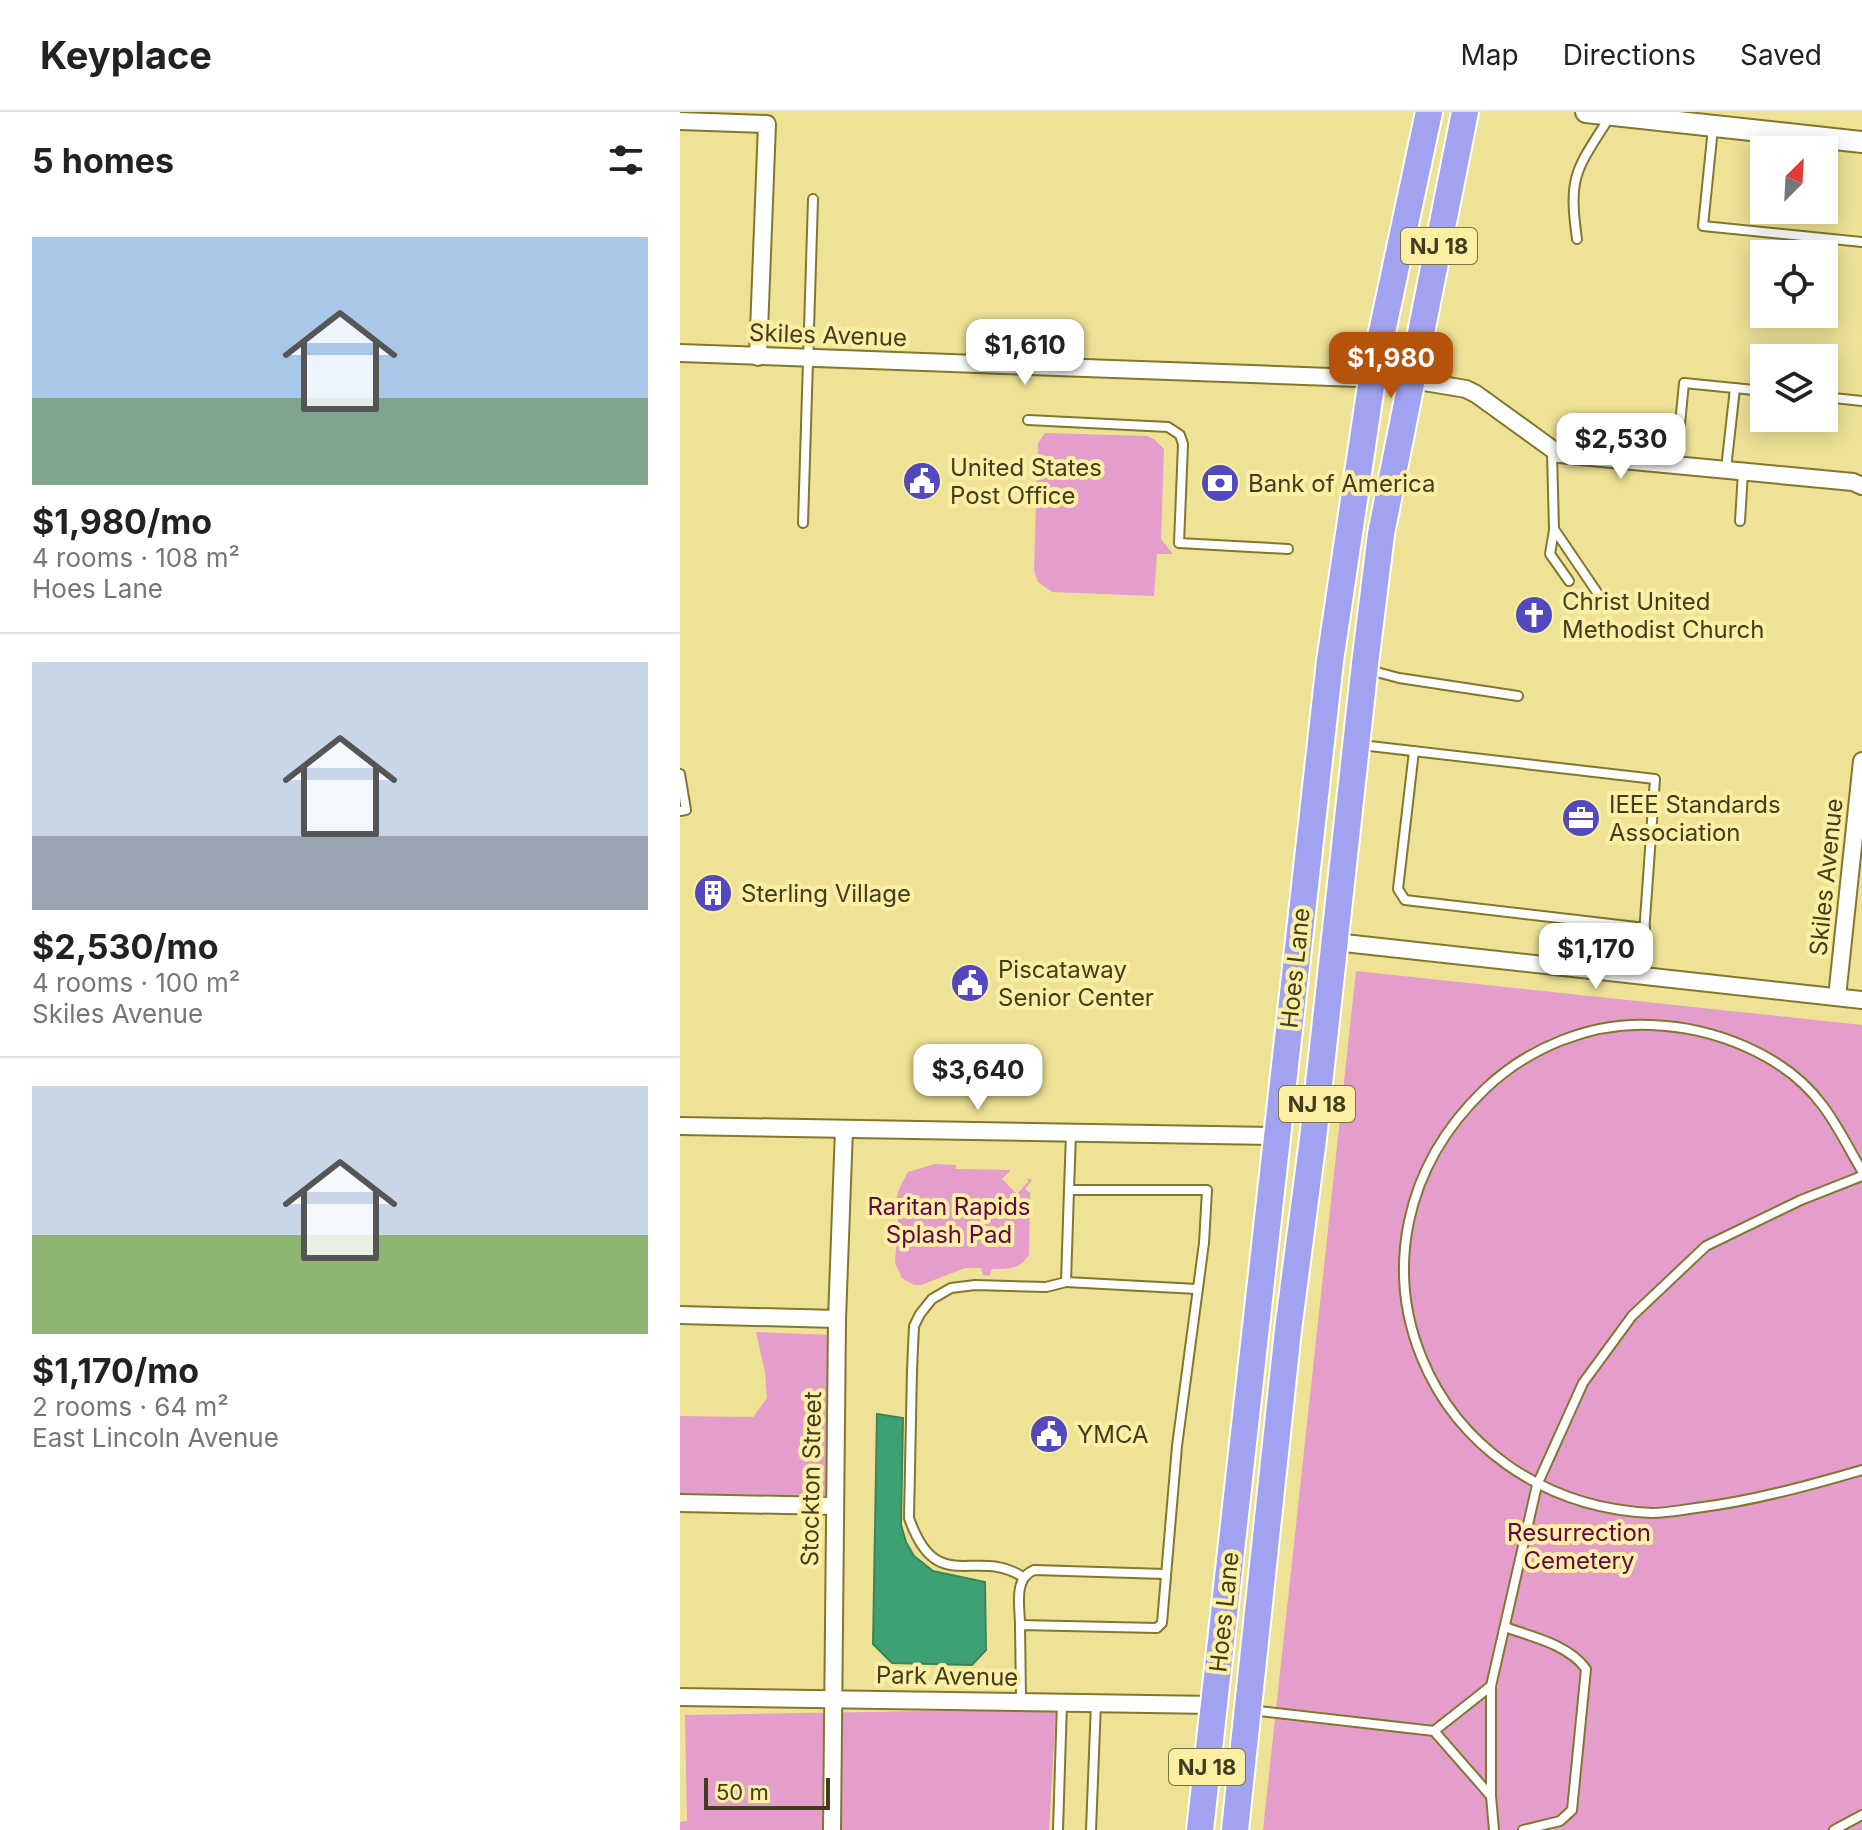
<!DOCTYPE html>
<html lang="en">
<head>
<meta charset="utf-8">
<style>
  :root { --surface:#fff; --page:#f6f6f6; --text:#222; --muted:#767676; --line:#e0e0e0; --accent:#b45309 }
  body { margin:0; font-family:Inter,sans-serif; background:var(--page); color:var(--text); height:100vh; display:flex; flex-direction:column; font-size:30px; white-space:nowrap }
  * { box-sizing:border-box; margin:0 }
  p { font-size:26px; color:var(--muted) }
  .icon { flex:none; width:44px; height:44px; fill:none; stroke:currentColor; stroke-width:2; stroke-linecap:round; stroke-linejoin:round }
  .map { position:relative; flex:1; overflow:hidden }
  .side { display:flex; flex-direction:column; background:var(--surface); width:680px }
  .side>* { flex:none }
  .needle { width:52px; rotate:24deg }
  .controls { position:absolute; left:1070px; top:24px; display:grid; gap:16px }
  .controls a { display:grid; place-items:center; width:88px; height:88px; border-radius:0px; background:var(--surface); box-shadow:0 4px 20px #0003; font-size:40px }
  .scale { position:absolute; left:24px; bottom:20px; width:126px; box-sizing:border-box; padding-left:8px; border:4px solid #423d1e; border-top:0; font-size:22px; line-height:28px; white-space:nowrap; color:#423d1e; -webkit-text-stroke:6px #faefa3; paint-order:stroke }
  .price { position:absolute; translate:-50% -68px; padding:0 18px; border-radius:16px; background:#fff; color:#222; font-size:26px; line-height:52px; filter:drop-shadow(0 2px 4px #0008) }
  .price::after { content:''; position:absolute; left:50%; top:48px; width:24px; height:18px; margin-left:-12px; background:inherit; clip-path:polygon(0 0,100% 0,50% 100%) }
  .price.current { background:var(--accent); color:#fff }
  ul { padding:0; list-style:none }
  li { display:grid; align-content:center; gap:16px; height:424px; padding:0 32px }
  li+li { border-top:2px solid var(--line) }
  li span { display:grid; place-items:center; height:248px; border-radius:0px; color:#555 }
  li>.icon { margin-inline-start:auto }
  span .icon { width:144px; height:144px; fill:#fffc; stroke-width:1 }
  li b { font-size:34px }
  h2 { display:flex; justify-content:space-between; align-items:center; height:96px; padding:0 32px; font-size:34px }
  header { display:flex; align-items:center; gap:48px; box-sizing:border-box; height:112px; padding:0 40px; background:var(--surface); border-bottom:2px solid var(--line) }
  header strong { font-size:38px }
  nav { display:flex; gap:44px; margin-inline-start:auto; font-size:28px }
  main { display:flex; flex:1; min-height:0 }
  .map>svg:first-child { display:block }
  .green { fill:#e59dcb }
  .water { fill:#3da174; stroke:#3e835a; stroke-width:2 }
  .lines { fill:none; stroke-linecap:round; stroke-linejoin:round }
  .service-casing { stroke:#82772c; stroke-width:12 }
  .minor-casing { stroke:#82772c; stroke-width:20 }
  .tertiary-casing { stroke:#82772c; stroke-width:24 }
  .trunk-casing { stroke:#fff; stroke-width:30 }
  .service { stroke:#fff; stroke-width:8 }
  .minor { stroke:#fff; stroke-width:16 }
  .tertiary { stroke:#fff; stroke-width:20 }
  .trunk { stroke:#a2a3f0; stroke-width:26 }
  .labels { text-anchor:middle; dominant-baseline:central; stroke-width:8; stroke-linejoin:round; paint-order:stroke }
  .shield { fill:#faefa3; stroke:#797246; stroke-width:2 }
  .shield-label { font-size:22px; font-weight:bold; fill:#423d1e }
  .street-label { font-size:24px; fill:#423d1e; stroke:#faefa3 }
  .poi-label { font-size:24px; fill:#423d1e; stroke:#faefa3; text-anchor:start }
  .park-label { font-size:24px; fill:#62074c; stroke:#faefa3 }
</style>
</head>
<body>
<header>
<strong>Keyplace</strong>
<nav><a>Map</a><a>Directions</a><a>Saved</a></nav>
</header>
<main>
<section class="side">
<h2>5 homes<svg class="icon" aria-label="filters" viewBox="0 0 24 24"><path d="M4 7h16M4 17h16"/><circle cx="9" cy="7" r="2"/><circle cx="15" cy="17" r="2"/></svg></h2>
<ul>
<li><span style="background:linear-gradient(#a9c7e8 65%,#7fa58c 0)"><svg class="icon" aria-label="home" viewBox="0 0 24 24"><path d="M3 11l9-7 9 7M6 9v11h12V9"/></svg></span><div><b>$1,980/mo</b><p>4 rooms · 108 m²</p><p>Hoes Lane</p></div></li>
<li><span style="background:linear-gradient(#c9d6e8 70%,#9aa5b1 0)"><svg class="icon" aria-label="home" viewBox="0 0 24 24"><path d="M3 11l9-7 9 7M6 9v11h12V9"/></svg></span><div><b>$2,530/mo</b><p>4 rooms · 100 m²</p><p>Skiles Avenue</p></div></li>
<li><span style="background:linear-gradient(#c9d6e8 60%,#8fb573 0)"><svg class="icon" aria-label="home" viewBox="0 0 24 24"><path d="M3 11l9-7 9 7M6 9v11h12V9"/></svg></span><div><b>$1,170/mo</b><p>2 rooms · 64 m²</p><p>East Lincoln Avenue</p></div></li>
</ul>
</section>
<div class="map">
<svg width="1182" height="1718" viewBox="0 0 1182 1718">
  <rect width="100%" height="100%" fill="#ede296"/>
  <g class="green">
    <path d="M365,321L467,324L474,327L484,337L481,427L493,442H477L474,484L372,480L358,470L354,458L358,331Z"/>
    <path d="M676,859L1182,913V1718H583Z"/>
    <path d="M255,1052L276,1053V1057L331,1058L322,1067L337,1082L349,1069L346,1066L352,1068L345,1077L350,1081L349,1143C339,1158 328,1157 312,1157L309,1164L303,1163L301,1156H285L241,1173H234L222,1166L215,1151L218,1107L215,1092L219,1077L228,1060Z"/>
    <path d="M76,1220L150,1223L146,1386L0,1382V1304L73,1305L87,1286L85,1260Z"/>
    <path d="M376,1597L369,1718H0V1710L7,1709L5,1603Z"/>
  </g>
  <path class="water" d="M197,1302L223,1306L221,1413L226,1430L234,1444L253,1459L305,1470L306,1538L292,1553L212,1551L193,1532Z"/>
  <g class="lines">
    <defs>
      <g id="service">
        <path d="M1033,16L1023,114L1182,130"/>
        <path d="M897,127C888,64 896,58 929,6"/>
        <path d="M1144,285L1182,289"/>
        <path d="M348,308L488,315L500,323L503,332L499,431L608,437"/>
        <path d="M872,340L874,417L927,495"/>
        <path d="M996,353L1004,271L1084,279"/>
        <path d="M1046,357L1055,276"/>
        <path d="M1060,409L1063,360"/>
        <path d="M123,411L133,87"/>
        <path d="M874,418L870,442L889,469"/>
        <path d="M899,484L907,494L927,495"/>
        <path d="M689,558L719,566L838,584"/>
        <path d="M681,633L975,667L961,864"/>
        <path d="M734,639L718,777L725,788L965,816"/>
        <path d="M0,662L6,698L0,699"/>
        <path d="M1182,1059C1169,1037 1158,1014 1143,994C1105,942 1033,915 971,913C910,910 848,936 805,977C638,1137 747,1391 972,1401C986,1401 1002,1398 1016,1396C1072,1389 1127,1374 1182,1358"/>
        <path d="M389,1078L386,1170L517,1177"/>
        <path d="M343,1465C295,1434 257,1486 229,1406L232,1258L234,1214L240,1202L252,1187L271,1176L295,1173L366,1175L386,1170"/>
        <path d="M340,1513C340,1494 333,1467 354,1458L485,1462"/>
        <path d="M825,1515C852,1525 888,1532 906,1557L892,1698L880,1709L843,1718"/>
        <path d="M341,1588L340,1513L477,1516L482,1511L497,1334L524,1131L527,1078H389L391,1022"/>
        <path d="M570,1598L754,1619L810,1683"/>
        <path d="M754,1619L811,1574"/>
        <path d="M378,1718L382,1590"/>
        <path d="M411,1718L416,1591"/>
        <path d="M814,1718L811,1684V1574L857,1373L903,1271L952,1204L1026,1134L1121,1088L1182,1064"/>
        <path d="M1154,1718L1182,1703"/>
      </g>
      <g id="minor">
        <path d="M0,9L87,12L78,245"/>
        <path d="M0,241L732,268L786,277L796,282L879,342L1173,370L1182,374"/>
        <path d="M655,830L1182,888"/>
        <path d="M1157,885L1182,649"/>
        <path d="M0,1014L596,1024"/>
        <path d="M0,1203L157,1207"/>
        <path d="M0,1391L154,1394"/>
        <path d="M0,1585L534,1593"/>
        <path d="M152,1718L157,1207L164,1017"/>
      </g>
      <path id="tertiary" d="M906,0L1182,30"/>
      <g id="trunk">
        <path d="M520,1718L650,549L692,267L749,0"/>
        <path d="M555,1718L608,1218L633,1027L685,552L701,422L785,0"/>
      </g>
    </defs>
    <use href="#service" class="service-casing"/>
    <use href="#minor" class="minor-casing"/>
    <use href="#tertiary" class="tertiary-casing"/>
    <use href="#trunk" class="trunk-casing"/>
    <use href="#service" class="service"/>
    <use href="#minor" class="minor"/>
    <use href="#tertiary" class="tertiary"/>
    <use href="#trunk" class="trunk"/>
  </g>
  <defs>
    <symbol id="civic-disc" viewBox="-11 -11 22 22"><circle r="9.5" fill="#5249c0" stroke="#faefa3"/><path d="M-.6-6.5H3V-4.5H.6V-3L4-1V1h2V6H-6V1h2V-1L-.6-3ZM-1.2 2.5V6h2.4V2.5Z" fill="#fff"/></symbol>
    <symbol id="bank-disc" viewBox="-11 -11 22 22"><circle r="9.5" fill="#5249c0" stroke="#faefa3"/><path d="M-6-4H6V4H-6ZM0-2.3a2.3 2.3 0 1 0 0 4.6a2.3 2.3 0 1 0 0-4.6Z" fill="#fff"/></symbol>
    <symbol id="church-disc" viewBox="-11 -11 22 22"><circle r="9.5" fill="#5249c0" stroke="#faefa3"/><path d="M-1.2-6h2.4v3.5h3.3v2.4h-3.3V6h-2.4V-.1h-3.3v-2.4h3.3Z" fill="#fff"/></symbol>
    <symbol id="office-disc" viewBox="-11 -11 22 22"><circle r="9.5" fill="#5249c0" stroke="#faefa3"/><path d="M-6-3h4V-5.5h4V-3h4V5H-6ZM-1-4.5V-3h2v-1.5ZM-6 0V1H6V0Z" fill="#fff"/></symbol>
    <symbol id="building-disc" viewBox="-11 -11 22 22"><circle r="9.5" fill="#5249c0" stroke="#faefa3"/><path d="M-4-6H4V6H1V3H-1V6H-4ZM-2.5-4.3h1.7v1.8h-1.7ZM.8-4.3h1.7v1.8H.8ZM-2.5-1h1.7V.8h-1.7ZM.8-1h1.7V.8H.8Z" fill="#fff"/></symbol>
  </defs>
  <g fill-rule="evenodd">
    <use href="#civic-disc" x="220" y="347" width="44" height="44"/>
    <use href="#bank-disc" x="518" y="349" width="44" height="44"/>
    <use href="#church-disc" x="832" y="481" width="44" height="44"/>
    <use href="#office-disc" x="879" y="684" width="44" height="44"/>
    <use href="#building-disc" x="11" y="759" width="44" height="44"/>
    <use href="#civic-disc" x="268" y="849" width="44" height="44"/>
    <use href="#civic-disc" x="347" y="1300" width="44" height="44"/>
  </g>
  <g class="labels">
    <g class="shield">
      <rect x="721" y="116" width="76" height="36" rx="6"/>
      <rect x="599" y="974" width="76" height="36" rx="6"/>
      <rect x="489" y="1637" width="76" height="36" rx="6"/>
    </g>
    <g class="shield-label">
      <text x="759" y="134">NJ 18</text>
      <text x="637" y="992">NJ 18</text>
      <text x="527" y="1655">NJ 18</text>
    </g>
    <g class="street-label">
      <text transform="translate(148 223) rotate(2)">Skiles Avenue</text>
      <text transform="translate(1146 765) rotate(-84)">Skiles Avenue</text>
      <text transform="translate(615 856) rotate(-84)">Hoes Lane</text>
      <text transform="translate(131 1367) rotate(-89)">Stockton Street</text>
      <text transform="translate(544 1500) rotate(-84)">Hoes Lane</text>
      <text transform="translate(267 1564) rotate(1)">Park Avenue</text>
    </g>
    <g class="poi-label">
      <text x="270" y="355">United States<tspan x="270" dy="28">Post Office</tspan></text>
      <text x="568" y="371">Bank of America</text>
      <text x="882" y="489">Christ United<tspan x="882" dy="28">Methodist Church</tspan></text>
      <text x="929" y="692">IEEE Standards<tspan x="929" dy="28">Association</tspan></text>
      <text x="61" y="781">Sterling Village</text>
      <text x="318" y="857">Piscataway<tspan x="318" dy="28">Senior Center</tspan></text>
      <text x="397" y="1322">YMCA</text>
    </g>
    <g class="park-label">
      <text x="269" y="1094">Raritan Rapids<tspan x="269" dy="28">Splash Pad</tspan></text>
      <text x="899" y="1420">Resurrection<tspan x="899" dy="28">Cemetery</tspan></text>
    </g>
  </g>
</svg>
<div class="controls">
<a><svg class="needle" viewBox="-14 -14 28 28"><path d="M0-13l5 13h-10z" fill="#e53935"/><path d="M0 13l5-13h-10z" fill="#767676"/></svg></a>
<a><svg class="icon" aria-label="locate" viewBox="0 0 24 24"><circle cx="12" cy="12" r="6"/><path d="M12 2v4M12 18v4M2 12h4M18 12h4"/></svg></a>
<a><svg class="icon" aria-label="layers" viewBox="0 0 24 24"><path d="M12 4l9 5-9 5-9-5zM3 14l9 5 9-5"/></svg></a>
</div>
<div class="scale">50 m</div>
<b class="price" style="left:345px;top:275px">$1,610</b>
<b class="price current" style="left:711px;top:288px">$1,980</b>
<b class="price" style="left:941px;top:369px">$2,530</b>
<b class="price" style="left:916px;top:879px">$1,170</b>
<b class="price" style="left:298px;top:1000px">$3,640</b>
</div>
</main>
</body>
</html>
